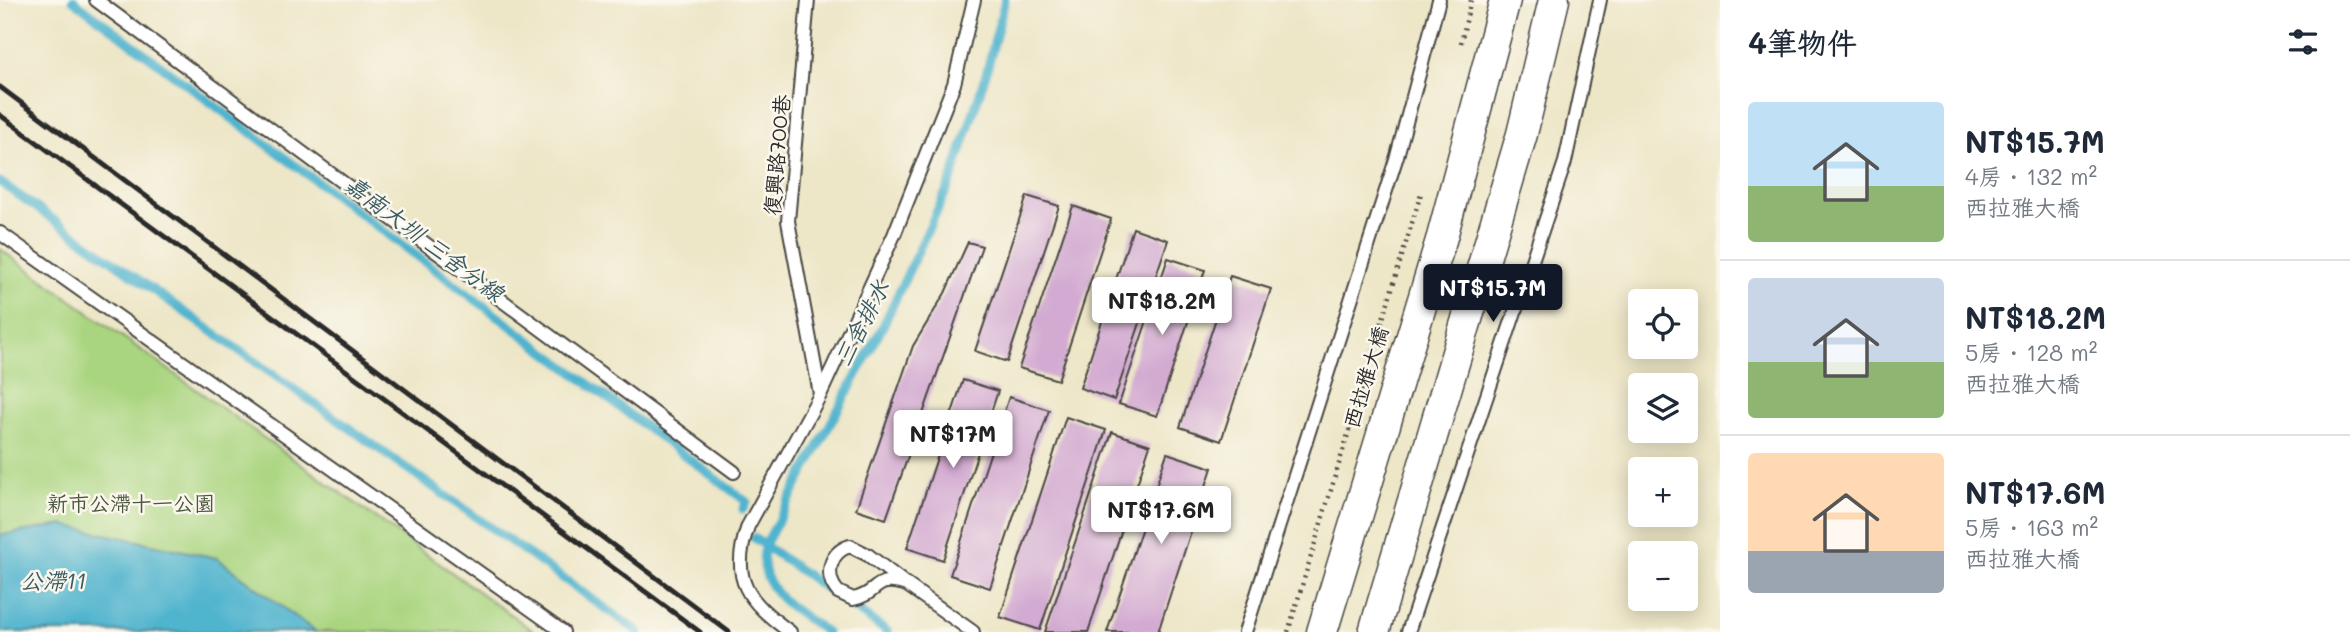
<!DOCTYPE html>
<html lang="zh-TW">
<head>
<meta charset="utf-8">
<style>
  :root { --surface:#fff; --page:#f6f6f7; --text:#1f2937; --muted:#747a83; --line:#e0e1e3; --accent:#111827 }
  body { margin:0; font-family:Mali,"LXGW WenKai TC",sans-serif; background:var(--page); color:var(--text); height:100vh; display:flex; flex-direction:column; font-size:26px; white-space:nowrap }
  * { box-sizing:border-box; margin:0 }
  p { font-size:23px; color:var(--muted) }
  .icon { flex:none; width:38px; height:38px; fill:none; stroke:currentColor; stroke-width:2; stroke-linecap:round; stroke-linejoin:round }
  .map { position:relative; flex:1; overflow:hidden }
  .side { display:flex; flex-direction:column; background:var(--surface); width:630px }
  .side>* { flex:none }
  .tools { position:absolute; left:1628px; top:289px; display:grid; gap:14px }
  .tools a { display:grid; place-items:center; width:70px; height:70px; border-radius:7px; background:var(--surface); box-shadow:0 4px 18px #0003; font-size:35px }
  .price { position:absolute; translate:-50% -60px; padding:0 16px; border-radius:7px; background:#fff; color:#222; font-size:23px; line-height:46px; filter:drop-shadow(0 2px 4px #0008) }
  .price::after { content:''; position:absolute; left:50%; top:42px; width:21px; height:16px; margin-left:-10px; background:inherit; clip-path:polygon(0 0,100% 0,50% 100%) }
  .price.on { background:var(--accent); color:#fff }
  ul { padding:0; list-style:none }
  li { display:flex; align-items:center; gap:21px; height:175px; padding:0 28px }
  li+li { border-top:2px solid var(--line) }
  li span { display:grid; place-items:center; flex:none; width:196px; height:140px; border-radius:7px; color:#555 }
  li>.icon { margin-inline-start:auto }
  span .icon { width:84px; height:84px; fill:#fffc; stroke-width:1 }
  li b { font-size:30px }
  h2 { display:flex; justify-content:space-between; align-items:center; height:84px; padding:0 28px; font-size:30px }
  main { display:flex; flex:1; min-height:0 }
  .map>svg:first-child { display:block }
  .green { fill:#aad580; stroke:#6a8056; stroke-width:2 }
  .water { fill:#4fb4ce; stroke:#3d707c; stroke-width:2 }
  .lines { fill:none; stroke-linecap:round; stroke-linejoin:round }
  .stream { stroke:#4fb4ce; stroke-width:9 }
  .building { fill:#d3abd2 }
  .service-casing { stroke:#484742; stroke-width:16 }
  .tertiary-casing { stroke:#484742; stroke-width:33 }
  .path { stroke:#484742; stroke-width:4.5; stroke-dasharray:2 5; stroke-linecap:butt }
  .service { stroke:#fff; stroke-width:12 }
  .tertiary { stroke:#fff; stroke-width:30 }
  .rail { stroke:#2b2b2b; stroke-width:5 }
  .labels { text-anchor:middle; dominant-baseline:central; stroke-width:5; stroke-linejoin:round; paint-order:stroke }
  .street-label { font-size:21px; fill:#2b2b2b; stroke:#fbf7ec }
  .park-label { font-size:21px; fill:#4b5640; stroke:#fbf7ec }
  .water-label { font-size:23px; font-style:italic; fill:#385b64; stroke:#fbf7ec }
</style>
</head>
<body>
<main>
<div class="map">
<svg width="1720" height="632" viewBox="0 0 1720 632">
  <rect width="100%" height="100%" fill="#fbf7ec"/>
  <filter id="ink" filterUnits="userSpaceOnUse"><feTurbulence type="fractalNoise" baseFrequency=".0143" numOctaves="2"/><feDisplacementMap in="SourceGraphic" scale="14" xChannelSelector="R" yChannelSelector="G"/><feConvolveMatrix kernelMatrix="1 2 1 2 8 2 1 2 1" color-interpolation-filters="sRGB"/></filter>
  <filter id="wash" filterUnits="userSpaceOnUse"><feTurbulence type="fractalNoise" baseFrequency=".00686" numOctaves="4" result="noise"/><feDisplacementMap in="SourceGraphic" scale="28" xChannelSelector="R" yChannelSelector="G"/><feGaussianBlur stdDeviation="1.57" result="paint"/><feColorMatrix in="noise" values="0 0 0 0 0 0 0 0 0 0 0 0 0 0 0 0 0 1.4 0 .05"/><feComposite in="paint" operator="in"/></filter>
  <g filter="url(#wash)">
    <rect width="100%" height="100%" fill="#ede6c7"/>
    <path class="green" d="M0,249L535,632H0Z"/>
    <path class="water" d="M63,525L217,558L316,632H0V535Z"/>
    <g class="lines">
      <g class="stream">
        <path d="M73,0L747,502L743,509"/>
        <path d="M0,182L639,632"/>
        <path d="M754,538L888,632"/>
        <path d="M826,632C794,608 758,593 764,547L882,328L951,181L986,74L1005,0"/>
      </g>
    </g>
    <g id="blocks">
      <g class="building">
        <path d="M1027,196L1059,206L1007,362L975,351Z"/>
        <path d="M1073,206L1111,219L1058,380L1019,368Z"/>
        <path d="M1133,228L1168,240L1114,400L1080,388Z"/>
        <path d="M968,242L982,246L886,519L856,509L913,346L945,293Z"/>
        <path d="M1168,258L1205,270L1157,416L1119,404Z"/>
        <path d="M1230,276L1271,289L1221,441L1180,427Z"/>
        <path d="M963,380L998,391L943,560L907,548Z"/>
        <path d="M1009,397L1049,410L990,588L950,575Z"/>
        <path d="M1066,417L1106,430L1040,630L1000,617Z"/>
        <path d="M1112,432L1150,445L1088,632H1045Z"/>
        <path d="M1167,453L1212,468L1172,589L1158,632H1107Z"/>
      </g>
    </g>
  </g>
  <g filter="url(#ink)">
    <use href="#blocks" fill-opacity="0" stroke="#484742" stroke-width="2"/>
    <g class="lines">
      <defs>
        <g id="service">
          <path d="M96,0L734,472"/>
          <path d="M808,0L788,221L820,394"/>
          <path d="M0,233L563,632"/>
          <path d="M850,546L868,555L907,585C873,574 880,594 853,599L838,592C824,576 829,552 850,546Z"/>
          <path d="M907,585L973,632"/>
          <path d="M790,632C748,601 729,580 748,526L820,395L894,235L954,84L974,0"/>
          <path d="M1245,632L1397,156L1439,0"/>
          <path d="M1408,632L1565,162L1600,0"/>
        </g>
        <g id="tertiary">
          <path d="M1322,632L1442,237L1505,0"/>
          <path d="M1374,632L1522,134L1554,0"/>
        </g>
      </defs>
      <use href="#service" class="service-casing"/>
      <use href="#tertiary" class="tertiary-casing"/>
      <g class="path">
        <path d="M1461,43L1471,0"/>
        <path d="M1288,632L1422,190"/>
      </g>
      <use href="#service" class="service"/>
      <use href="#tertiary" class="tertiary"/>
      <g class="rail">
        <path d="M0,87L729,632"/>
        <path d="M0,115L700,632"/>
      </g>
    </g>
  </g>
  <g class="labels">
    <g class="street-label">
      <text transform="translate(776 155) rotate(-85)">復興路700巷</text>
      <text transform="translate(1365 377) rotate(-73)">西拉雅大橋</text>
    </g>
    <g class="park-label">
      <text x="131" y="502">新市公滯十一公園</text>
    </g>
    <g class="water-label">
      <text transform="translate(425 238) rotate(37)">嘉南大圳 三舍分線</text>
      <text transform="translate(861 323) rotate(-63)">三舍排水</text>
      <text x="53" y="580">公滯11</text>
    </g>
  </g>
</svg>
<div class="tools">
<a><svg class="icon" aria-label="locate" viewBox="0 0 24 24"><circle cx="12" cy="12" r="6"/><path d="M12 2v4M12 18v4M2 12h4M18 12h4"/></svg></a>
<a><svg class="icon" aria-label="layers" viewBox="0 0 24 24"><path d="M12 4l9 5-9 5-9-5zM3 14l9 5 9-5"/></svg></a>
<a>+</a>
<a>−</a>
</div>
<b class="price on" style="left:1493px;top:324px">NT$15.7M</b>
<b class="price" style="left:1162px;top:337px">NT$18.2M</b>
<b class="price" style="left:953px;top:470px">NT$17M</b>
<b class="price" style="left:1161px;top:546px">NT$17.6M</b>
</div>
<section class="side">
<h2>4筆物件<svg class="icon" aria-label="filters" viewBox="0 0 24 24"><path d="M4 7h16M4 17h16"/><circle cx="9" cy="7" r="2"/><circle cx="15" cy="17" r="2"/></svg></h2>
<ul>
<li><span style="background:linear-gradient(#bfe0f5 60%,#8fb573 0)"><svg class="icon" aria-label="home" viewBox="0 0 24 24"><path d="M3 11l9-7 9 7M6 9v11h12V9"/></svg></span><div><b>NT$15.7M</b><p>4房 · 132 m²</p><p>西拉雅大橋</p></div></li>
<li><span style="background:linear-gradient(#c9d6e8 60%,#8fb573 0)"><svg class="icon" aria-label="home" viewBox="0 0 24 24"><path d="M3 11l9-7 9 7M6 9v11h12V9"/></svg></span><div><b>NT$18.2M</b><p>5房 · 128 m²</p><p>西拉雅大橋</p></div></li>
<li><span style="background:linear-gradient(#ffd9b3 70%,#9aa5b1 0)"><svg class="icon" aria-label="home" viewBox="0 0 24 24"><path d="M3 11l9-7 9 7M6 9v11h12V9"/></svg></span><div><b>NT$17.6M</b><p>5房 · 163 m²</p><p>西拉雅大橋</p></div></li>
</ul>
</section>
</main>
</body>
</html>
